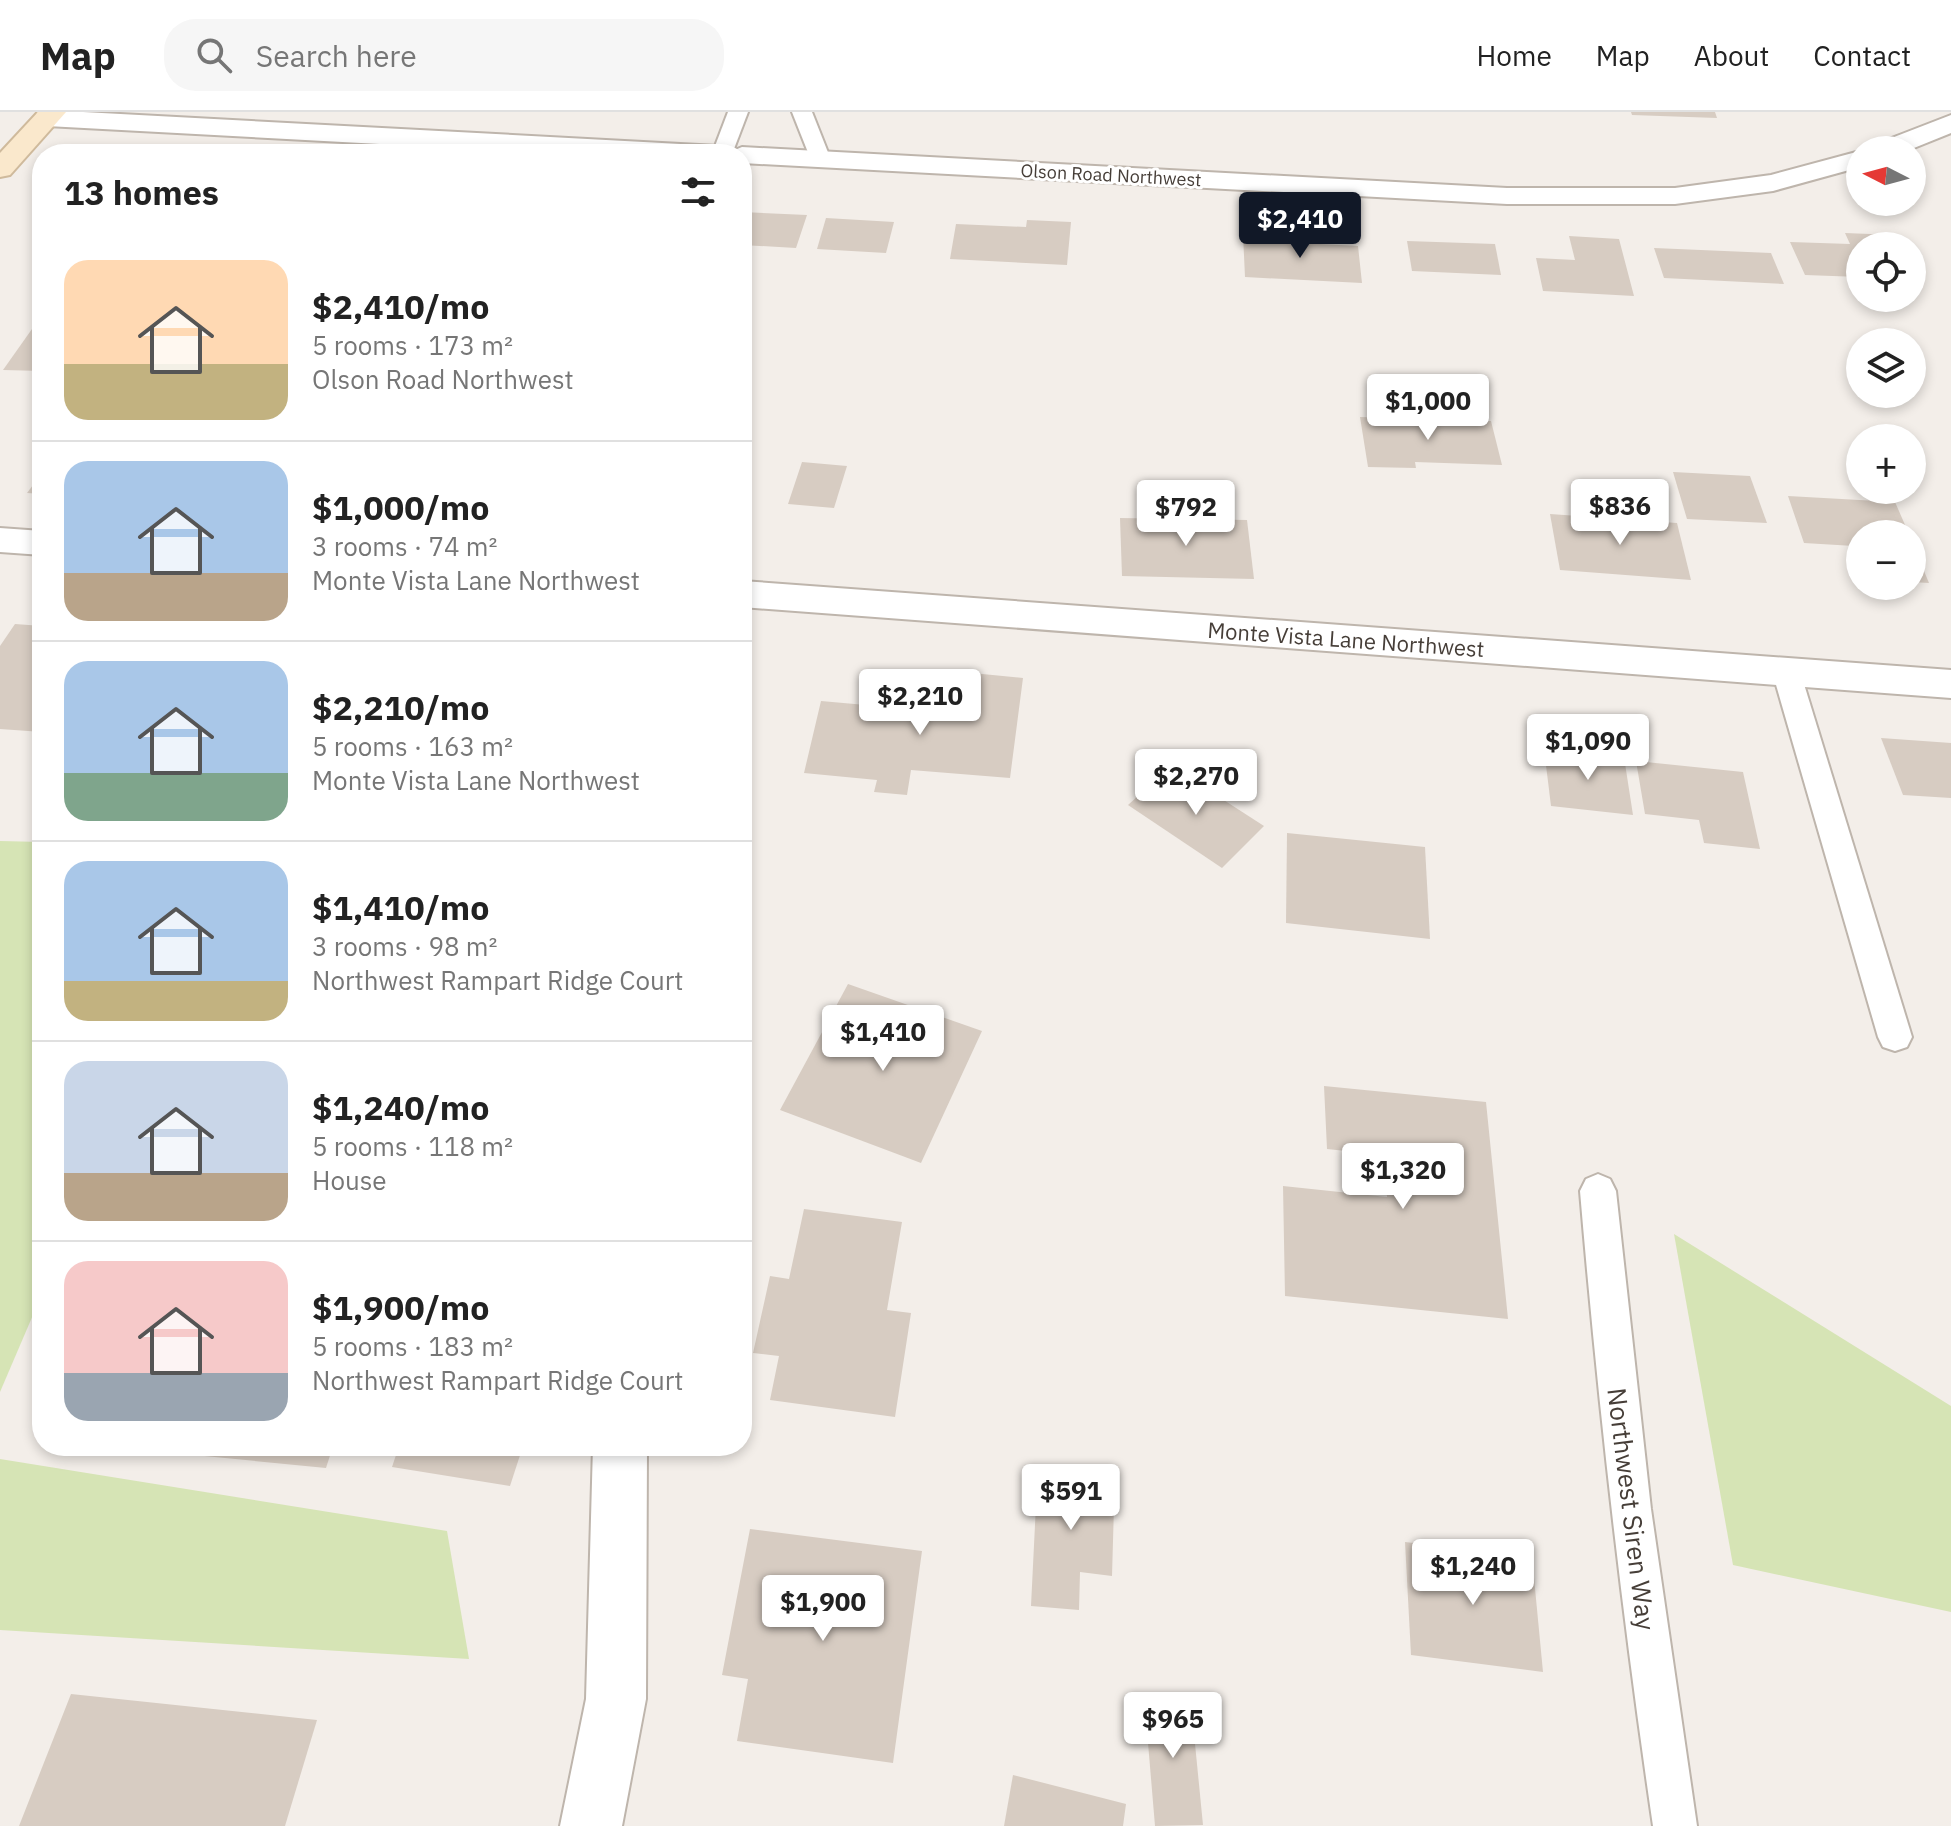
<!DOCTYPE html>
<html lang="en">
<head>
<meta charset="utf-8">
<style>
  :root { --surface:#fff; --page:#f6f6f6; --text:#222; --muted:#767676; --line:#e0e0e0; --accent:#111827 }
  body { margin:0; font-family:"IBM Plex Sans",sans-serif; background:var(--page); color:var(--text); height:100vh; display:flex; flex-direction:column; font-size:30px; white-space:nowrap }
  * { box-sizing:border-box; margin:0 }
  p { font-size:26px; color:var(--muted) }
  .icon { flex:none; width:44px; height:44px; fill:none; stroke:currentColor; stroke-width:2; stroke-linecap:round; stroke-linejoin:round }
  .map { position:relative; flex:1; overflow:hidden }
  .sheet { position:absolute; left:32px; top:32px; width:720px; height:1312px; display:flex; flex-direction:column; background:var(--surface); border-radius:32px; box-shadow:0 4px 12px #0003 }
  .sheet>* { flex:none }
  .needle { width:52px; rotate:276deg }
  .buttons { position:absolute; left:1846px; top:24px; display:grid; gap:16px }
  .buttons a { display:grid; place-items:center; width:80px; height:80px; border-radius:50%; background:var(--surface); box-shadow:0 4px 12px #0003; font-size:40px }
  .price { position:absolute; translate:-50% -68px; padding:0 18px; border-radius:8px; background:#fff; color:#222; font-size:26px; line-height:52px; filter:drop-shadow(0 2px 4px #0008) }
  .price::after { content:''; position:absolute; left:50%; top:48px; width:24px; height:18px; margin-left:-12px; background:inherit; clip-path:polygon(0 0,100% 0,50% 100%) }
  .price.on { background:var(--accent); color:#fff }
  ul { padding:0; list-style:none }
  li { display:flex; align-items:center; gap:24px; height:200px; padding:0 32px }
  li+li { border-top:2px solid var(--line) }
  li span { display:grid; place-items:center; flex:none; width:224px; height:160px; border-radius:24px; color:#555 }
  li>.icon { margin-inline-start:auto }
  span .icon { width:96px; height:96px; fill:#fffc; stroke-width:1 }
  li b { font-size:34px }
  h2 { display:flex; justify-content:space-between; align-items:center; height:96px; padding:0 32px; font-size:34px }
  header { display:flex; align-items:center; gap:48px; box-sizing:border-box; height:112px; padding:0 40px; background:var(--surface); border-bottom:2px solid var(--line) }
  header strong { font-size:38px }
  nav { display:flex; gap:44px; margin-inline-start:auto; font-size:28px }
  .search { width:560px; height:72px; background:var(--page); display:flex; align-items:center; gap:20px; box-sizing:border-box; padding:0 28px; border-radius:32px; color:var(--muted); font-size:30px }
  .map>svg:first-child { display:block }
  .green { fill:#d6e4b5 }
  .building { fill:#d7ccc2 }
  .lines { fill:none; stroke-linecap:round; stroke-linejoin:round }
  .service-casing { stroke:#beb5ac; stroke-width:4 }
  .minor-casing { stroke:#beb5ac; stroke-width:4 }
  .secondary-casing { stroke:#cfba9c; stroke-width:4 }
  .service { fill:#fff; fill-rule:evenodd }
  .minor { fill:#fff; fill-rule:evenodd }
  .secondary { fill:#fae8cc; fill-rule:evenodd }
  .labels { text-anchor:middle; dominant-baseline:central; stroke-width:6; stroke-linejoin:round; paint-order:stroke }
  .far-street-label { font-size:18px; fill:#463e38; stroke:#fff }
  .street-label { font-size:22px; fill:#463e38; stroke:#fff }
  .near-street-label { font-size:26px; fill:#463e38; stroke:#fff }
</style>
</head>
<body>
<header>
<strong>Map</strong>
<div class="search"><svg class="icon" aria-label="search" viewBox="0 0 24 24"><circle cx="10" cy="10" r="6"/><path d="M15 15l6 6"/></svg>Search here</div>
<nav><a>Home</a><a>Map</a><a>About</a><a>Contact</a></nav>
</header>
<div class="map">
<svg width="1951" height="1714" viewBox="0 0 1951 1714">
  <rect width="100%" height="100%" fill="#f3eee9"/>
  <g class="green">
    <path d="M0,729L42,730V1182L0,1280Z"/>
    <path d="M1674,1122L1951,1294V1500L1733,1453Z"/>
    <path d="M0,1347L447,1419L469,1547L0,1518Z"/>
  </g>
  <g class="building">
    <path d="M1631,0H1715L1717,6L1632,3Z"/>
    <path d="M742,100L807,103L796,136L742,133Z"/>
    <path d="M826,106L894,110L886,141L817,137Z"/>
    <path d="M1027,108L1071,110L1067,153L950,147L956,112L1026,115Z"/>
    <path d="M1845,121L1895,123L1901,134H1860V165L1805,163L1790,130L1850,132Z"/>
    <path d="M1243,122L1300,125L1301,131L1358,134L1362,171L1245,165Z"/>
    <path d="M1569,124L1619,127L1634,184L1543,179L1536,146L1575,148Z"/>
    <path d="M1407,129L1495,132L1501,163L1412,159Z"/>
    <path d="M1654,136L1771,141L1784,172L1664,166Z"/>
    <path d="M32,217H42V259L3,258Z"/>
    <path d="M1360,305L1491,309L1502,353L1415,350L1416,356L1368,355Z"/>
    <path d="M802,350L847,354L834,396L788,392Z"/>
    <path d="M1673,360L1750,364L1767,411L1687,407Z"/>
    <path d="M42,361V382L27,381Z"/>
    <path d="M1788,384L1895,390L1909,422H1860V449L1854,434L1804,431Z"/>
    <path d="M1550,402L1677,411L1691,468L1560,458Z"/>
    <path d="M1120,406L1247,408L1254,467L1122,464Z"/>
    <path d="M1912,430L1929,471L1912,470Z"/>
    <path d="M15,512L42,514V620L0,617V534Z"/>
    <path d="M962,560L1023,566L1010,666L911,658L907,683L874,680L877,668L804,661L821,589L955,601Z"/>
    <path d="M1881,626L1951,631V686L1903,683Z"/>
    <path d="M1544,637L1624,645L1633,703L1551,694Z"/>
    <path d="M1636,649L1743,660L1760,737L1704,731L1699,708L1645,702Z"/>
    <path d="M1171,654L1264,714L1222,756L1128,693Z"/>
    <path d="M1287,721L1425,735L1430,827L1286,811Z"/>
    <path d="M848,872L982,919L921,1051L780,998Z"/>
    <path d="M1324,974L1486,990L1508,1207L1285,1184L1283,1074L1387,1085L1384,1043L1327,1037Z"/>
    <path d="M804,1097L902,1110L887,1198L911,1201L895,1305L770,1288L779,1244L753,1241L770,1164L789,1167Z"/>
    <path d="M197,1334H333L326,1356L194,1343Z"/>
    <path d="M399,1334H523L510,1374L392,1355Z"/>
    <path d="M1038,1352L1115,1359L1112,1464L1080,1460L1079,1498L1031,1494Z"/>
    <path d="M750,1417L922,1439L893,1651L737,1629L748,1567L722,1563Z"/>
    <path d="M1405,1430L1532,1445L1543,1560L1411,1543Z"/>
    <path d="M1190,1581L1203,1713L1155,1714L1144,1583Z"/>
    <path d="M71,1582L317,1608L285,1714H19Z"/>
    <path d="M1013,1663L1126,1692L1123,1714H1004Z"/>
  </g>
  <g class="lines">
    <defs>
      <g id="service">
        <path d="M728,0H748L732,42H712Z"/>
        <path d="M792,0H812L831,48L828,52H814L811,48Z"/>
        <path d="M1786,549L1796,552L1800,559L1912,925L1907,935L1895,939L1883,935L1878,925L1772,559L1776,552Z"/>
        <path d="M1598,1062L1610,1067L1616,1079L1651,1397L1697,1714H1653C1622,1503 1598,1292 1580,1079L1586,1067Z"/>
      </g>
      <g id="minor">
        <path d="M38,0H83L718,34L730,40L742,35L1507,76H1675L1771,63L1860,39V55L1773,79L1675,92H1507L742,51V42H567L47,14L38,12L34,6Z"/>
        <path d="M1951,3V21L1909,38H1872L1876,32Z"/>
        <path d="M0,416L42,419V443L0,440Z"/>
        <path d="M742,469L1951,558V586L742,495Z"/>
        <path d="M593,1334H647L646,1587L622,1714H560L586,1587Z"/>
      </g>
      <path id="secondary" d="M38,0H66L10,63L0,65V41Z"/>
    </defs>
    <use href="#service" class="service-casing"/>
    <use href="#minor" class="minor-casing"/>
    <use href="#secondary" class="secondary-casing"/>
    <use href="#service" class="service"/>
    <use href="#minor" class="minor"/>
    <use href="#secondary" class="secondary"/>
  </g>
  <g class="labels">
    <g class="far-street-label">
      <text transform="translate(1111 63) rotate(3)">Olson Road Northwest</text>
    </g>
    <g class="street-label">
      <text transform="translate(1346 527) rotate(4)">Monte Vista Lane Northwest</text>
    </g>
    <g class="near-street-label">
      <text transform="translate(1632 1397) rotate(83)">Northwest Siren Way</text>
    </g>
  </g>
</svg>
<div class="buttons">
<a><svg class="needle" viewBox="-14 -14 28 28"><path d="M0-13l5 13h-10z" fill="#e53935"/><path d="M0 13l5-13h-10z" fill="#767676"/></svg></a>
<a><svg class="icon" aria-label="locate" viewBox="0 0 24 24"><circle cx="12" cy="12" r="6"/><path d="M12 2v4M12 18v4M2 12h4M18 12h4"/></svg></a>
<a><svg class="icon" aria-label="layers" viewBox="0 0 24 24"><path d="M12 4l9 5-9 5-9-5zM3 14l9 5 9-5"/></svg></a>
<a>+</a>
<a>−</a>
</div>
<b class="price on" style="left:1300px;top:148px">$2,410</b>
<b class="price" style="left:1428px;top:330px">$1,000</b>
<b class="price" style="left:1620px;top:435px">$836</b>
<b class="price" style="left:1186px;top:436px">$792</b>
<b class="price" style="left:920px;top:625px">$2,210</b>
<b class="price" style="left:1588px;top:670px">$1,090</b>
<b class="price" style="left:1196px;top:705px">$2,270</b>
<b class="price" style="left:883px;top:961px">$1,410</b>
<b class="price" style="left:1403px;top:1099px">$1,320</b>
<b class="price" style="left:1071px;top:1420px">$591</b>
<b class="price" style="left:1473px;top:1495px">$1,240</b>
<b class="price" style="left:823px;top:1531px">$1,900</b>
<b class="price" style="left:1173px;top:1648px">$965</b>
<section class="sheet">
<h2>13 homes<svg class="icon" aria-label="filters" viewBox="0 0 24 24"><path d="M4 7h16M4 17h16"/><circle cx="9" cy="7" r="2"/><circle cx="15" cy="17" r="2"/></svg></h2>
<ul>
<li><span style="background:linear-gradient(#ffd9b3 65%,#c2b280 0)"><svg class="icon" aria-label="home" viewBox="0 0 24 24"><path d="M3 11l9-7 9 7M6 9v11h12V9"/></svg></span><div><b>$2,410/mo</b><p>5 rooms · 173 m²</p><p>Olson Road Northwest</p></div></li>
<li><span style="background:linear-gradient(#a9c7e8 70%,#b9a48a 0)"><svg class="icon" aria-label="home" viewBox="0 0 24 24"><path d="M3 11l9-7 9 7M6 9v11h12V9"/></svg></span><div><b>$1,000/mo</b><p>3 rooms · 74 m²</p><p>Monte Vista Lane Northwest</p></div></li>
<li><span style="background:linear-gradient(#a9c7e8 70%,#7fa58c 0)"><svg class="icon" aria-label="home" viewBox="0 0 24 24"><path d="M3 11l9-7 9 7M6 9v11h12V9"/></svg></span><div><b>$2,210/mo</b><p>5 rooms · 163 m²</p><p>Monte Vista Lane Northwest</p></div></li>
<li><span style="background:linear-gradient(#a9c7e8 75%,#c2b280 0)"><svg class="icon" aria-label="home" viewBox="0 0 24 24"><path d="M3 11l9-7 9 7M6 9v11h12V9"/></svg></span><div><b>$1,410/mo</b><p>3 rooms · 98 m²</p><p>Northwest Rampart Ridge Court</p></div></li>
<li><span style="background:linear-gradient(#c9d6e8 70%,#b9a48a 0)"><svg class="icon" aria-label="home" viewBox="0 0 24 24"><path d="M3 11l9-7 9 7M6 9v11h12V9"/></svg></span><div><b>$1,240/mo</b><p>5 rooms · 118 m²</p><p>House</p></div></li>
<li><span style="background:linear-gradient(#f6c9c9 70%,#9aa5b1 0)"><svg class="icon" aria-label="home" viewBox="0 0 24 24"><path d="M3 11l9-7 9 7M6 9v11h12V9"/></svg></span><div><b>$1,900/mo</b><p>5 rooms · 183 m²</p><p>Northwest Rampart Ridge Court</p></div></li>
</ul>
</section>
</div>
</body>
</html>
